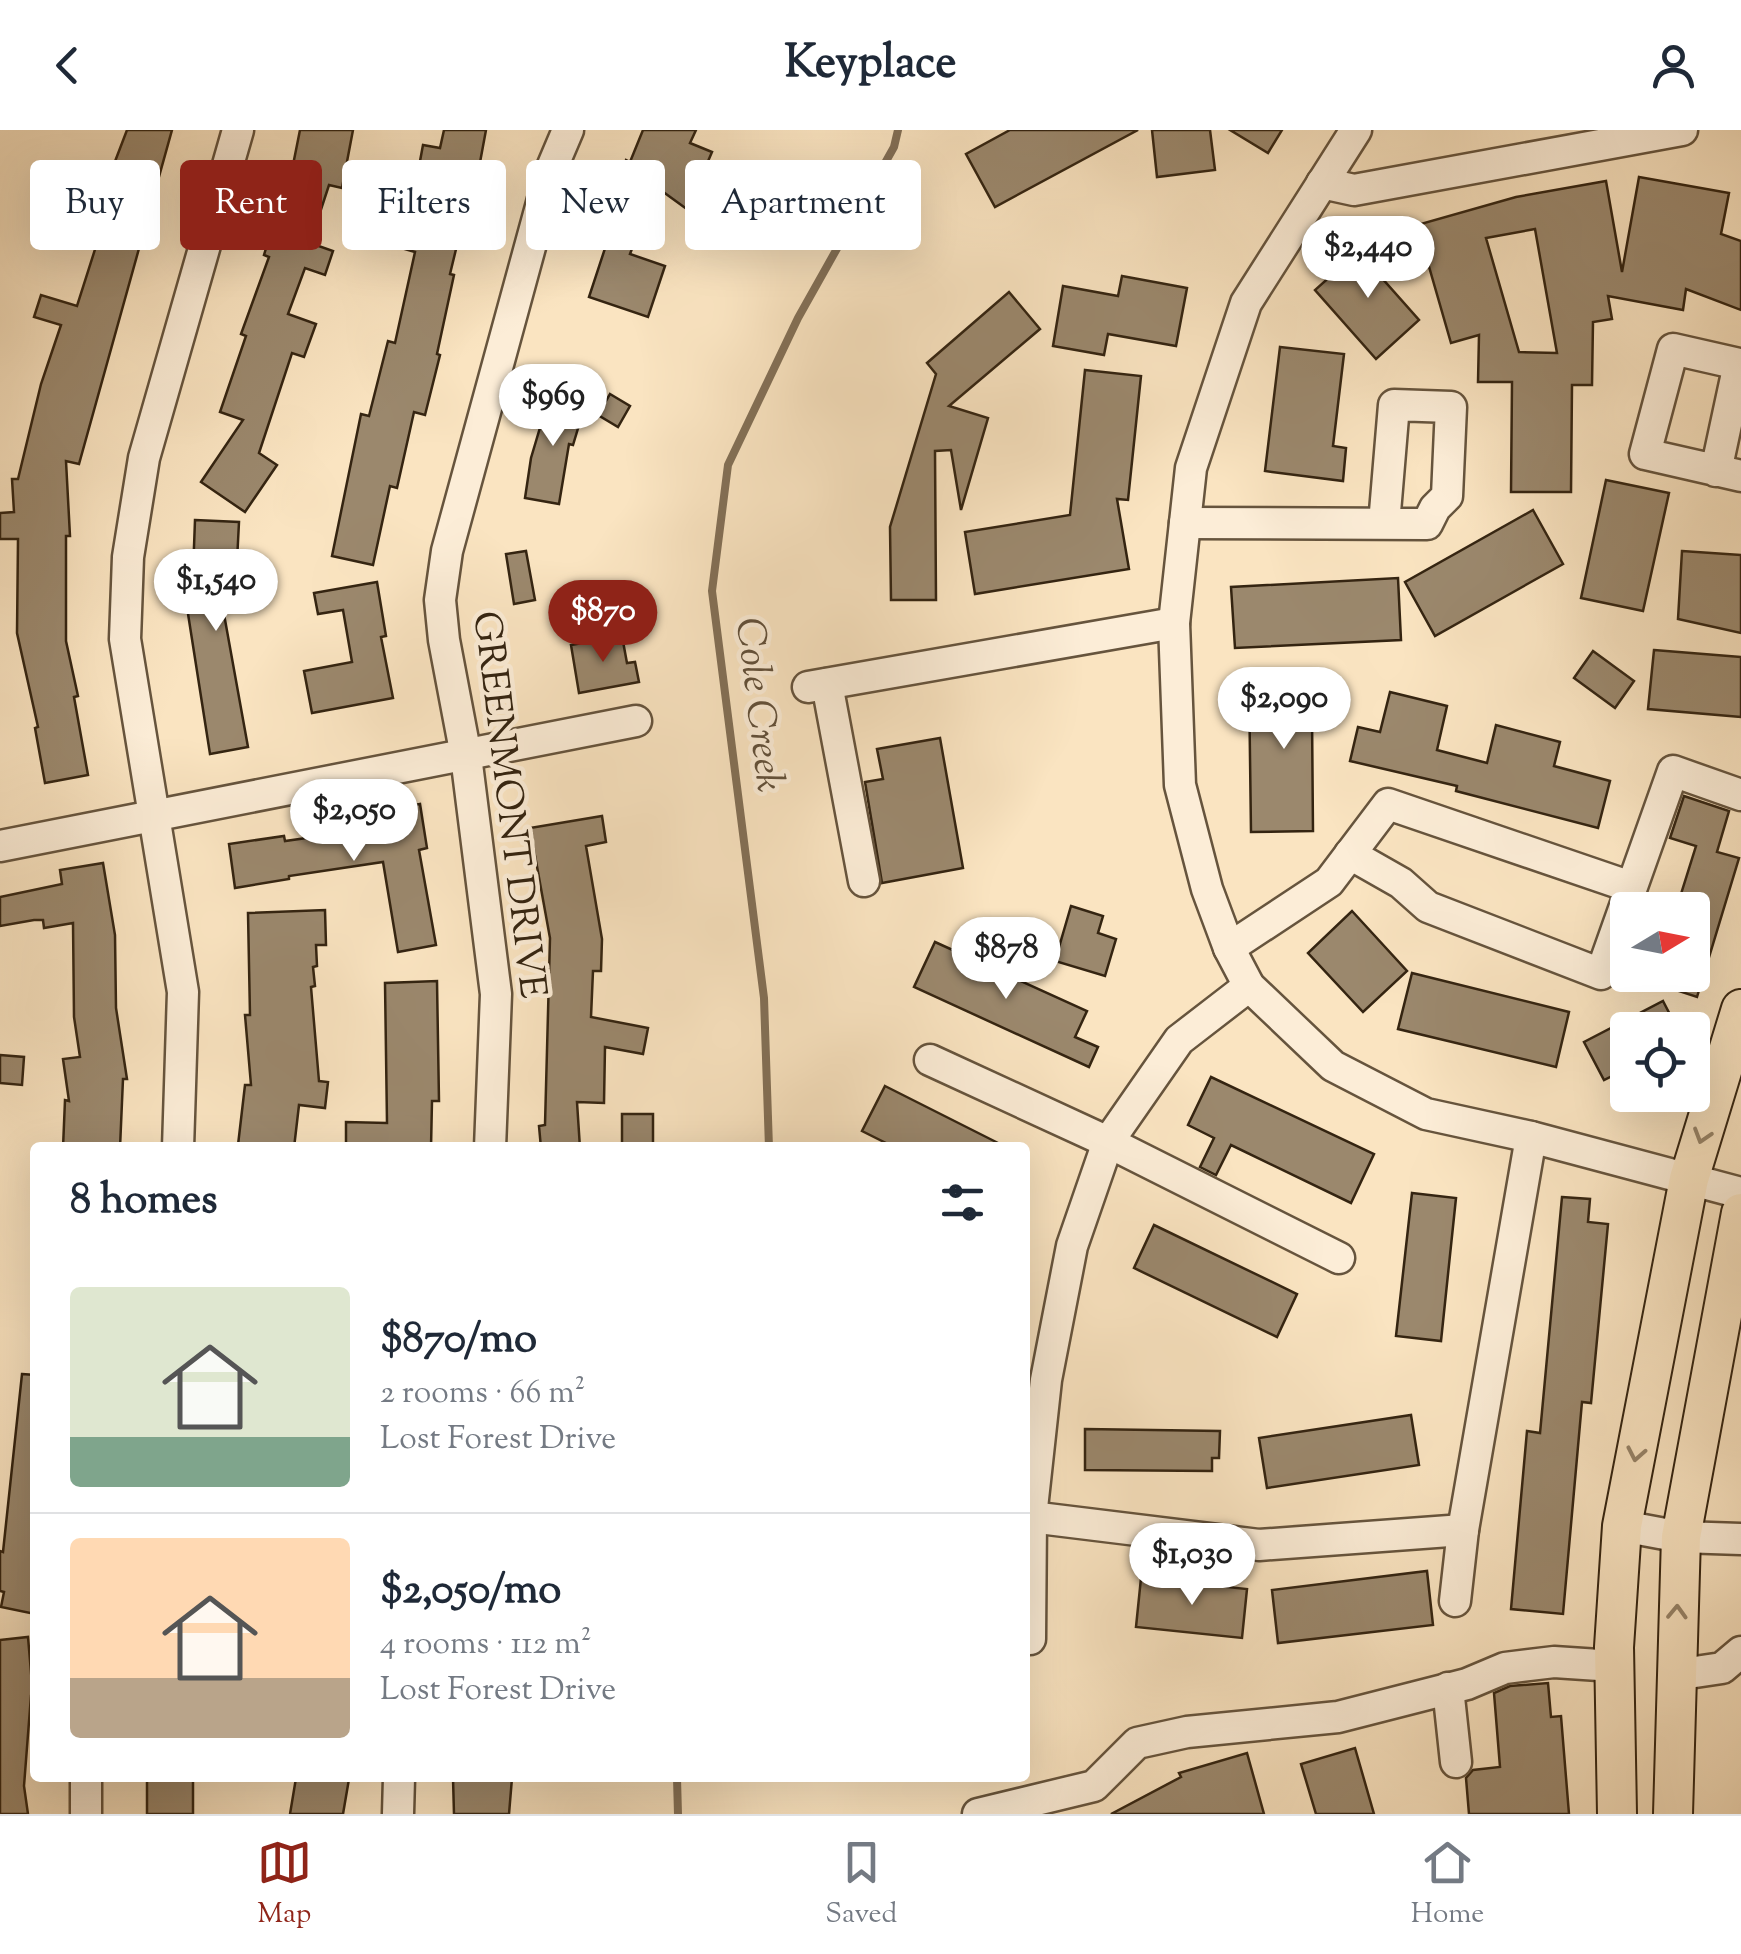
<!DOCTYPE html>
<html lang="en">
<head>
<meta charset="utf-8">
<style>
  :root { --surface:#fff; --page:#f2f2f3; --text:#1f2937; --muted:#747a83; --line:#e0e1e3; --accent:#8f2418 }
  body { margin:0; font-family:"Sorts Mill Goudy",serif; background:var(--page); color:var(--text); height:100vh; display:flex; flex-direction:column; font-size:38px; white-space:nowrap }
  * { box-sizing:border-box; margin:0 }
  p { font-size:32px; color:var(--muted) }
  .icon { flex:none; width:55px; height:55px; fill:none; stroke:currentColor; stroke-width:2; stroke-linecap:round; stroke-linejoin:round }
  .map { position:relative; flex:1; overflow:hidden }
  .details { position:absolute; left:30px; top:1012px; width:1000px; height:640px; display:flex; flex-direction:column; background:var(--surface); border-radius:10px; box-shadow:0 10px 40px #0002 }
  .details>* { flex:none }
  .top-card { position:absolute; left:30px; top:30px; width:1000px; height:90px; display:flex; gap:20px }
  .needle { width:65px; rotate:80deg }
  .tools { position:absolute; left:1610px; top:762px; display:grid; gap:20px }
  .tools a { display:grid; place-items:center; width:100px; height:100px; border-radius:10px; background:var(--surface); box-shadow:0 10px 40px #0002; font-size:50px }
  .price { position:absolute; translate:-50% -85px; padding:0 22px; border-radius:35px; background:#fff; color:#222; font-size:32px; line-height:65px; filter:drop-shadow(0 2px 5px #0008) }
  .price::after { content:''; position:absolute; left:50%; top:60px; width:30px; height:22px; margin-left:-15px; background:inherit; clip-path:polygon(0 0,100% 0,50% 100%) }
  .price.selected { background:var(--accent); color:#fff }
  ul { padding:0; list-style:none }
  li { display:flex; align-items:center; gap:30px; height:250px; padding:0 40px }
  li+li { border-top:2px solid var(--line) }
  li span { display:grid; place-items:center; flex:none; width:280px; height:200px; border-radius:10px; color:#555 }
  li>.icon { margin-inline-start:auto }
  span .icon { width:120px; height:120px; fill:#fffc; stroke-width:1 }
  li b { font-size:42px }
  h2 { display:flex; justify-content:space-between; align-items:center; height:120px; padding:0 40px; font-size:42px }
  .pill { padding:0 35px; border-radius:10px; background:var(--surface); box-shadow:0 10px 40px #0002; font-size:35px; line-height:90px }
  .pill.selected { background:var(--accent); color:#fff }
  header { display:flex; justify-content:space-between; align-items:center; height:130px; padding:0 40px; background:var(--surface); font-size:45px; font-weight:800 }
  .menu { display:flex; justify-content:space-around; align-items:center; height:140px; border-top:2px solid var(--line); background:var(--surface); font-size:28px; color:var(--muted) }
  .menu a { display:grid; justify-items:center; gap:5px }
  .menu .selected { color:var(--accent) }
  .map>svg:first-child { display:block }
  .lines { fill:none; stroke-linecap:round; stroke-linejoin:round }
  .stream { stroke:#837057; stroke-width:8 }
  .building { fill:#9b886d; stroke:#342411; stroke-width:2.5; fill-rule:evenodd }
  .minor-casing { stroke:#66543d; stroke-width:35 }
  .major-casing { stroke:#342411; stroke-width:42 }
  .minor { stroke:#fcedd7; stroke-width:30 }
  .major { stroke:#fae4c1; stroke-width:38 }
  .oneway { stroke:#978469 }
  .labels { text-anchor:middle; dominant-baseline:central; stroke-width:9; stroke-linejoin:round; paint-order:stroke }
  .street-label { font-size:38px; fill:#342411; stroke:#fcedd7 }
  .water-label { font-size:40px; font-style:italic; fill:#62503a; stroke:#fcedd7 }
</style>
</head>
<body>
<header><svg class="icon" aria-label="back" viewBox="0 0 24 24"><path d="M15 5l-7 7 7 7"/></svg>Keyplace<svg class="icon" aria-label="person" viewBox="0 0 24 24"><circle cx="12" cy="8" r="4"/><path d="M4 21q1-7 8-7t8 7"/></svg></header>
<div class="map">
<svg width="1741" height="1684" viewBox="0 0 1741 1684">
  <rect width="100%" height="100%" fill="#fae4c1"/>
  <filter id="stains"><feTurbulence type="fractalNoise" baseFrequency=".002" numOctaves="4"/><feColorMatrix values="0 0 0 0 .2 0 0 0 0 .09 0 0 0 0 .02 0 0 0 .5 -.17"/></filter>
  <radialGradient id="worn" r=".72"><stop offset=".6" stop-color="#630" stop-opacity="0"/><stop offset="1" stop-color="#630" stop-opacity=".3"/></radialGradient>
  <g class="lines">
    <g class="stream">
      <path d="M769,1018L764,868L712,461L728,335L798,188L894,17L898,0"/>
      <path d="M677,1648L678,1684"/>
    </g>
  </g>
  <g class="building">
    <path d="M127,0H172L79,334L66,331L70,406H66V511L78,566L74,567L88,645L45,653L35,598L38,597L17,503L18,409H0V383L14,382L12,349H18L41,254L61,195L34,187L41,165L77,176L105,88L59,79L65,47L106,55Z"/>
    <path d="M300,0H353L342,58L329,55L310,113L333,121L325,145L305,138L288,184L316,194L304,227L292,223L259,323L277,335L245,382L201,352L243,290L220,282L246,206L241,204L269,127L264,125L281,69L286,70Z"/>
    <path d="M444,0H486L476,54L472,53L450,144L454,145L437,224L440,225L425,285L414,282L397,358L390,356L373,435L332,426L361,284L369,286L388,211L395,213L415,122L394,116L409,56L415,58L423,15L440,18Z"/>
    <path d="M643,0H696L690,13L712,22L697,57L709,65L695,85L655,56L630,124L665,136L648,187L589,167L616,85L607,82L626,30L630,32Z"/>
    <path d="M1010,0H1138L995,77L966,24Z"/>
    <path d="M1152,0H1210L1215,40L1157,47Z"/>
    <path d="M1230,0H1282L1268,23Z"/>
    <path d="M1639,47L1729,63L1721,104L1741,111V180L1686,159L1683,180L1608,166L1612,189L1593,192L1592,255H1572L1571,362H1511L1512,252H1478L1479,205L1451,213L1417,95L1516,67L1606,51L1622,142ZM1535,99L1557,223L1519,222L1486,108Z"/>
    <path d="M1371,110L1393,136L1381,147L1419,190L1376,229L1315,160Z"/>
    <path d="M1122,146L1187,158L1176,216L1108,204L1104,225L1053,216L1063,156L1118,166Z"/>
    <path d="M1009,162L1040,199L949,276L988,288L961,380L951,320L935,321L936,470H891L890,397L936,244L927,233Z"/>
    <path d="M1280,217L1344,224L1333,316L1346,318L1343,351L1265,341Z"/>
    <path d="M1085,240L1141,246L1128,370L1117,369L1129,439L975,464L965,402L1070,385Z"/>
    <path d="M550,264L585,275L573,315L569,314L559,374L525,368L531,328Z"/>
    <path d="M610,264L630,276L618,297L598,285Z"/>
    <path d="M1606,350L1669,363L1643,481L1581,468Z"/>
    <path d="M1533,380L1563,434L1435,506L1405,452Z"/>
    <path d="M195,390L239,392L236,451H218L248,617L210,624L186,471L192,470Z"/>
    <path d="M526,421L535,470L514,474L506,424Z"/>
    <path d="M1682,421L1741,425V503L1678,489Z"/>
    <path d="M1398,448L1401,510L1235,518L1231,457Z"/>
    <path d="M377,452L386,506L381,507L393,568L312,583L304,541L352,532L343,480L318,484L314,463Z"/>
    <path d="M622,506L627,533L635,532L639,552L579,563L571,515Z"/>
    <path d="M1654,520L1741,527V587L1648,579Z"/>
    <path d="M1593,521L1634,551L1615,578L1574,548Z"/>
    <path d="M1333,551V585H1312L1313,701L1251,702L1249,552Z"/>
    <path d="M1390,562L1447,576L1437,620L1487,633L1496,595L1560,612L1554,636L1610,651L1598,698L1456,661L1457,656L1350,631L1358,597L1380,602Z"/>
    <path d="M940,608L963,738L882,753L865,652L883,649L877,619Z"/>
    <path d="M1684,666L1729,681L1717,722L1739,728L1697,867L1645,850L1646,845H1692V780H1676L1696,716L1670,708Z"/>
    <path d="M420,674L427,718L419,720L436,815L398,822L383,732L289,746V749L235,758L229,714L284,706L285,711L328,705L327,698L370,690L368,684Z"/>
    <path d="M602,686L606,712L586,716L602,809L601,841H593L591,887L648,898L643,924L605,917L604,973L577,972L580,1018H541L539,996L545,995L550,808L530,698Z"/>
    <path d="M103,733L115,805L116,878L127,949H123L120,1018H63L65,970L69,971L63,929L80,927L74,887L73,793L44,798L43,790H34L0,796V767L62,754L60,740Z"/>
    <path d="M1071,776L1103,786L1098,803L1116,809L1105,846L1055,831Z"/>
    <path d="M325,780L326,815H316L317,836L313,837L315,856L311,857L319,951L328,952L325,978L299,975L294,1018L238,1015L245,955H251L245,885H250L248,783Z"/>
    <path d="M1352,781L1407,841L1363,882L1308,823Z"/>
    <path d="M935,812L1087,881L1075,907L1098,917L1089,937L914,857Z"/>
    <path d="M1412,843L1569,882L1556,937L1398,899Z"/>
    <path d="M437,851L439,971H432L431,1018H346V992L387,993L385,853Z"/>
    <path d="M1663,871L1678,900H1628V938L1604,950L1584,912Z"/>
    <path d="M0,925L24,927L22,955L0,953Z"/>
    <path d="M1211,947L1374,1024L1351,1073L1231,1015L1216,1045L1200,1037L1214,1008L1188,995Z"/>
    <path d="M885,956L1008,1018H896L862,1001Z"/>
    <rect x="622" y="984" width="31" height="33"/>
    <path d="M1412,1063L1456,1068L1441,1211L1396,1206Z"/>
    <path d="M1562,1067L1590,1069L1588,1092L1608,1094L1591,1273L1582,1272L1563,1484L1511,1479L1527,1301L1540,1303Z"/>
    <path d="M1154,1095L1297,1164L1277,1207L1134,1138Z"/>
    <path d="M22,1244L35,1245V1484L1,1477L4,1462L0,1461V1421L3,1422Z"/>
    <path d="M1411,1285L1419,1335L1267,1358L1259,1308Z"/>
    <path d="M1085,1299L1220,1301L1219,1328H1212V1341L1085,1340Z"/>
    <path d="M1427,1441L1433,1495L1278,1513L1272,1460Z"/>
    <path d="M1141,1448L1247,1459L1242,1508L1136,1497Z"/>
    <path d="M28,1507L33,1566H31L24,1656L28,1684H0V1510Z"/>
    <path d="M1548,1553L1551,1587L1561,1586L1569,1684H1469L1466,1648L1473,1640L1500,1637L1494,1563L1510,1556Z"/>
    <path d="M1355,1618L1374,1684H1316L1301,1634Z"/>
    <path d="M1247,1623L1264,1684H1111L1181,1647L1179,1643Z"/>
    <rect x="147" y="1648" width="46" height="36"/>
    <path d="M296,1648L349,1649L343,1684H290Z"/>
    <path d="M453,1648H512L509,1684H454Z"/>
  </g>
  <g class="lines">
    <defs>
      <g id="minor">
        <path d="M1356,0L1246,173L1191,338L1174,493L1180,655L1207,759L1229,818L1249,856L1333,936L1426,984L1531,1007L1741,1063"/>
        <path d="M1322,53L1354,60L1682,0"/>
        <path d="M1716,341L1739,234L1673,219L1645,324L1741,346"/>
        <path d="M1185,393L1427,394L1435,378L1447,366L1451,277L1394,275L1384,394"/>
        <path d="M827,554L864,751"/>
        <path d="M808,557L1174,493"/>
        <path d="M0,716L636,591"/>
        <path d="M1350,724L1401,753L1428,777L1601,844L1673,641L1741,665"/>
        <path d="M1229,818L1329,752L1388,674L1631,757"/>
        <path d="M930,930L1108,1012L1339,1128"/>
        <path d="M178,1018L183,862L125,509L128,427L144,328L238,0"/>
        <path d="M490,1018L496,864L466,626L444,510L440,470L447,421L551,40L568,0"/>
        <path d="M1031,1387L1259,1415L1463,1400"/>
        <path d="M1622,1396L1681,1407L1741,1409"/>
        <path d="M1455,1471L1463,1400L1531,1007"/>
        <path d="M1025,1509H1030L1031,1387L1046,1250L1072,1116L1108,1012L1179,910L1249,856"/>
        <path d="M1675,1545L1722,1538L1741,1522"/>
        <path d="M1448,1558L1456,1632"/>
        <path d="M86,1684V1648"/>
        <path d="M398,1684L399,1648"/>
        <path d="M978,1684L1094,1656L1137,1613L1187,1602L1338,1587L1467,1554L1505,1538L1554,1532L1614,1536"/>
      </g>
      <g id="major">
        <path d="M1617,1684L1614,1517L1622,1396L1689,1049L1741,879"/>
        <path d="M1673,1684L1681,1407L1741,1083"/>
      </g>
    </defs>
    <use href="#minor" class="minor-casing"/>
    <use href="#major" class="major-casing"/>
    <use href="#minor" class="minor"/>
    <use href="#major" class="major"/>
  </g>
  <defs><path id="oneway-chevron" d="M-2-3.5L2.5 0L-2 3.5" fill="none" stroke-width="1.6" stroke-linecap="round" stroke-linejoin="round" transform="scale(2.5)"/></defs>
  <g class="oneway">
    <use href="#oneway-chevron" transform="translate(1702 1006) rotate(107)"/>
    <use href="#oneway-chevron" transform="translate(1636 1324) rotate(101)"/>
    <use href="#oneway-chevron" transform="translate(1677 1482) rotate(-88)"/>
  </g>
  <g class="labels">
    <g class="street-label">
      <text transform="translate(507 675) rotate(83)">GREENMONT DRIVE</text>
    </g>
    <g class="water-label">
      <text transform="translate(757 575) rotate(83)">Cole Creek</text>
    </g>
  </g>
  <rect width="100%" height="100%" filter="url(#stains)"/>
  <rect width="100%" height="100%" fill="url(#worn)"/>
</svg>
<div class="tools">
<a><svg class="needle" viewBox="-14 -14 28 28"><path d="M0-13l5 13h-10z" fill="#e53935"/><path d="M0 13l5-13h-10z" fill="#747a83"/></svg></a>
<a><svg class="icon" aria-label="locate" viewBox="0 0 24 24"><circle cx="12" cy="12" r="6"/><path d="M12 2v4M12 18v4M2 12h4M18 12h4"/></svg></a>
</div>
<b class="price" style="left:1368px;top:171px">$2,440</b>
<b class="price" style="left:553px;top:319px">$969</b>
<b class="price" style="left:216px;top:504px">$1,540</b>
<b class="price selected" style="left:603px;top:535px">$870</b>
<b class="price" style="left:1284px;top:622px">$2,090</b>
<b class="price" style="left:354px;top:734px">$2,050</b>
<b class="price" style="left:1006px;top:872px">$878</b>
<b class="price" style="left:1192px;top:1478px">$1,030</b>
<div class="top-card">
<a class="pill">Buy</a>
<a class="pill selected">Rent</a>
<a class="pill">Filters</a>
<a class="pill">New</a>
<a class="pill">Apartment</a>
</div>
<section class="details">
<h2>8 homes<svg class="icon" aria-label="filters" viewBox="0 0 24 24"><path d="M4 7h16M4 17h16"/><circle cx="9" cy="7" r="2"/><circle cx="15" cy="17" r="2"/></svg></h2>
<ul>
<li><span style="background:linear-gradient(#dfe7d0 75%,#7fa58c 0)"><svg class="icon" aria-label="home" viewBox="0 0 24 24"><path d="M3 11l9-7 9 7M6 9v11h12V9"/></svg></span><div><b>$870/mo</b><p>2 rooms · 66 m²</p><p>Lost Forest Drive</p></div></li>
<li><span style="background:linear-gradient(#ffd9b3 70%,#b9a48a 0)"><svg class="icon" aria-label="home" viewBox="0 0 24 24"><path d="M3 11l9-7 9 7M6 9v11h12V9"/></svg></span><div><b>$2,050/mo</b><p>4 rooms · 112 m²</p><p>Lost Forest Drive</p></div></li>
</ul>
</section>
</div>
<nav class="menu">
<a class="selected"><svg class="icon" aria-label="map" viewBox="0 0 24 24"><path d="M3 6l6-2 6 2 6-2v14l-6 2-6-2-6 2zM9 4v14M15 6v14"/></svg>Map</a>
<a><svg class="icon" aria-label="saved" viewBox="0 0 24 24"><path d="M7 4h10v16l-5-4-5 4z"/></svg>Saved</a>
<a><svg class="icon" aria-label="home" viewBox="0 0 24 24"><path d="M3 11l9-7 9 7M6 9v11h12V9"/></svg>Home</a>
</nav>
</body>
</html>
